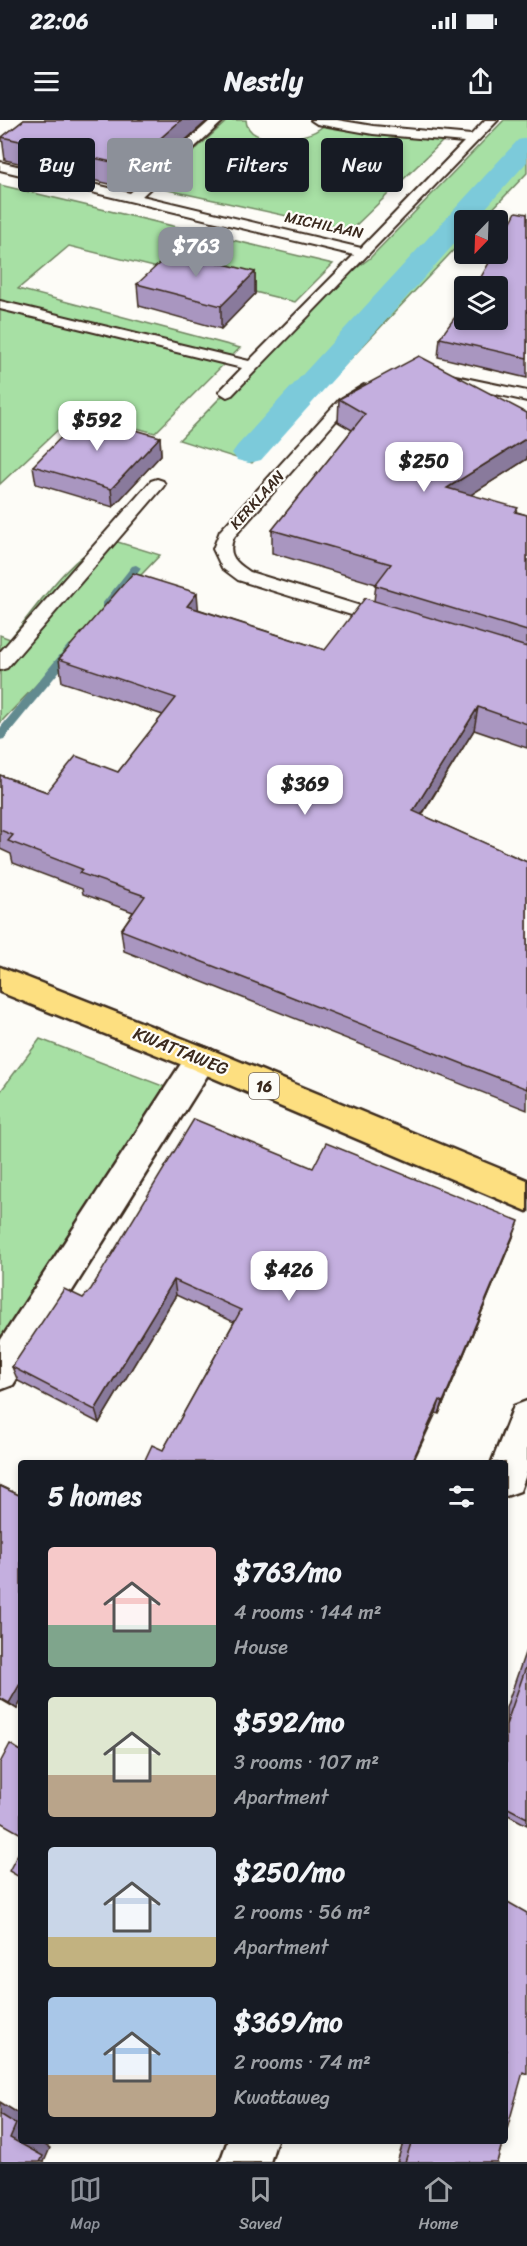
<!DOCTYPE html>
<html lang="en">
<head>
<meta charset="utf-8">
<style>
  :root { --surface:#171b24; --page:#242831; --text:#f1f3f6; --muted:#9ea1a6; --line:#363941; --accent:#8c9099 }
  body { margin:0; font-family:Sriracha,sans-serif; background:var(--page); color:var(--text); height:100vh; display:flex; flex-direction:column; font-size:22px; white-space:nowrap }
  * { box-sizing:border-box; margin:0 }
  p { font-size:20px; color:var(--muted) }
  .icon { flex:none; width:33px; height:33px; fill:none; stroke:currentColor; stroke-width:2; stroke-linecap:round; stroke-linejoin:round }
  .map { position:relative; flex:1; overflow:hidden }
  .sheet { position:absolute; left:18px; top:1340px; width:490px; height:684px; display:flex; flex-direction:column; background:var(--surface); border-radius:6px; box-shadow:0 3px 9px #0003 }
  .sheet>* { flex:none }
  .hud { position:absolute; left:18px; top:18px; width:492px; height:54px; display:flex; gap:12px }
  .needle { width:39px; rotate:203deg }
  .fabs { position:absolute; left:454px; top:90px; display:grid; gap:12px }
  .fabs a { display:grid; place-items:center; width:54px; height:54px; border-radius:6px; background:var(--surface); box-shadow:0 3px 9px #0003; font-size:30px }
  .price { position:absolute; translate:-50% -51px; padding:0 14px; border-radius:12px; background:#fff; color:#222; font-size:20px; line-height:39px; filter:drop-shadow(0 2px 3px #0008) }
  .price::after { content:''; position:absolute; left:50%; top:36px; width:18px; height:14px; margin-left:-9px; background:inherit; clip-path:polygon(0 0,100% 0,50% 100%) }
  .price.on { background:var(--accent); color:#fff }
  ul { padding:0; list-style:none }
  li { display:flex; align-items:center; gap:18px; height:150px; padding:0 30px }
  li span { display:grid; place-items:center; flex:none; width:168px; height:120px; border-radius:6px; color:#555 }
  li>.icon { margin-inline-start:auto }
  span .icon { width:72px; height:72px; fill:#fffc; stroke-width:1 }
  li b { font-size:26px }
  h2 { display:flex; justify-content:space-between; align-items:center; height:72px; padding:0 30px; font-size:26px }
  .chip { padding:0 21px; border-radius:6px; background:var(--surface); box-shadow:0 3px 9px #0003; font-size:21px; line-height:54px }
  .chip.on { background:var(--accent); color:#fff }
  .status { display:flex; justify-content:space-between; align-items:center; height:42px; padding:0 30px; background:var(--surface); direction:ltr }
  .status svg { height:16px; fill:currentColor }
  header { display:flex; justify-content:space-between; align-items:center; height:78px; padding:0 30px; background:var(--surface); font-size:27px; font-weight:700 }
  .tab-bar { display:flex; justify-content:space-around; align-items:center; height:84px; border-top:2px solid var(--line); background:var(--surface); font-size:16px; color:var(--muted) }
  .tab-bar a { display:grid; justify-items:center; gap:3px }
  .tab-bar .on { color:var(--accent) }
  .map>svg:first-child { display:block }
  .green { fill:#a7e0a4; stroke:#718561; stroke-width:1.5 }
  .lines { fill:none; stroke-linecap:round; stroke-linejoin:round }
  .stream { fill:#628a8f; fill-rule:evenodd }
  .canal { fill:#7ccada; fill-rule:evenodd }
  .service-casing { stroke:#3b2a1e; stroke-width:4 }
  .minor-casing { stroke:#3b2a1e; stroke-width:5 }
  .primary-casing { stroke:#3b2a1e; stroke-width:5 }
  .service { fill:#fdfcf7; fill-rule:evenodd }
  .minor { fill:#fdfcf7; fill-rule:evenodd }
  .primary { fill:#fddf80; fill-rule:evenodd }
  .wall { fill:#a996c0; stroke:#3b2a1e; stroke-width:1.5 }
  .shaded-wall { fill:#897a9c; stroke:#3b2a1e; stroke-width:1.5 }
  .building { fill:#c4afdf; stroke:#3b2a1e; stroke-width:1.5 }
  .labels { text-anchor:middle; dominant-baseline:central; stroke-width:4.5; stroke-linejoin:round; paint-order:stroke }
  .far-street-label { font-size:15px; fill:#3b2a1e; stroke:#fdfcf7 }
  .shield { fill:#fdfcf7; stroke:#75695f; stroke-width:1.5 }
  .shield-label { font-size:16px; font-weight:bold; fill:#3b2a1e }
  .street-label { font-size:18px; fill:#3b2a1e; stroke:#fdfcf7 }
</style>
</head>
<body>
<div class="status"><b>22:06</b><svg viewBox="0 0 49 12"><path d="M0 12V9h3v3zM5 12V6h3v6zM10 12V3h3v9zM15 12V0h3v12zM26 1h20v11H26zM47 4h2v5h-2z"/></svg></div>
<header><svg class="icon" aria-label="menu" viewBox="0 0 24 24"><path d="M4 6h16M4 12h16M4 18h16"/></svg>Nestly<svg class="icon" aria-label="share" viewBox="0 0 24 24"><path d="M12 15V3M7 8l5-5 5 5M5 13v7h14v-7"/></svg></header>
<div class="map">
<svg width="527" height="2042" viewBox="0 0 527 2042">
  <rect width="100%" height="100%" fill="#fdfcf7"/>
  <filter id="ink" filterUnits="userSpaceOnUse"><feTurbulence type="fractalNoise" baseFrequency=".0167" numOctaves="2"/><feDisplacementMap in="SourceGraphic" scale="12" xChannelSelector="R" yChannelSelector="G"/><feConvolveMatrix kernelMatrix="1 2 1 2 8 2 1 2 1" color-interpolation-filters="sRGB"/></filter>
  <g filter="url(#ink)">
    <g class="green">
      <path d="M228,0H246C247,28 308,21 323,6L321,2L447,17L351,110L154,67Z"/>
      <path d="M504,0H527V53L482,100H465V118L252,343L179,320C240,259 300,189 370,138Z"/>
      <path d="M0,65L333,144L295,182L69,126L18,169L240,228L155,313L77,292L0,364Z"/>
      <path d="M108,419L160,435L0,603V515L10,519C39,484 67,440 108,419Z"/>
      <path d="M40,919L168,968L0,1231V972Z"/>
    </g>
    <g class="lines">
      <g class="stream">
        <path d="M136,445L141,448L140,450L110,488H102V484L132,446Z"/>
        <path d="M72,524L76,525V531L4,619L0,620V608L68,525Z"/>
      </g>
      <path class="canal" d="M527,18V42L475,100H465V112L261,340L249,343L237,340L232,333L237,326L518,20Z"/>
      <defs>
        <g id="service">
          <path d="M211,0H224L142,76L361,128L464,22L373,14L317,4L311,0H337L373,6L471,15L485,0H498L232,275L227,277L219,272L242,248L0,189V181L249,241L354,135L0,50V42L130,73Z"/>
          <path d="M441,253L527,271V281L436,261L433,258L436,255Z"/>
          <path d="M364,265L369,267L372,270L369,273L349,286L234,417C226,435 236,443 250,452L393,496L396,500L393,504L387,506L238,460L222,448L213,429L220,411L339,280Z"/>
          <path d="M157,359L163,361L165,364L163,367L7,548L0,550V532L151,361Z"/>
        </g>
        <g id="minor">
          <path d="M201,926L212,930L217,939L212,948L13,1265L0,1270V1221L190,930Z"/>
          <path d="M527,1281V1352L520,1371L506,1376V1342H492L514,1286Z"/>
          <path d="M228,2020H277L270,2042H220Z"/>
        </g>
        <path id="primary" d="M0,847L212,930L527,1060V1091L190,948L0,872Z"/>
      </defs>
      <use href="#service" class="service-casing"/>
      <use href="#minor" class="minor-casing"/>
      <use href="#primary" class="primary-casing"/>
      <use href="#service" class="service"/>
      <use href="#minor" class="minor"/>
      <use href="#primary" class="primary"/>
    </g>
    <g class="wall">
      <path d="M24,0H208L131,69L5,40L2,17Z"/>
      <path d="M527,94V258L438,237L440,218L465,200Z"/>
      <path d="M255,152V174L221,209L139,186L137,164Z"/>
      <path d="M339,279L527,293V339L470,375L517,392L527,395V628L474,610L422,695L527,742V990L124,831L121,810L133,792L83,774L82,769L13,743L11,734L0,729V655L47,672L118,652L163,595L62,562L59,539L198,489L325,530L374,481L376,464L272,433V410L352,310L338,302Z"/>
      <path d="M160,317L161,335L113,387L36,364L33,346Z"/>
      <path d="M313,1048L513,1117L439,1294L436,1293L163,1330L234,1202L176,1175L99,1303L18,1261L12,1247L83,1178Z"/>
      <path d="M0,1366L21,1376V1581L17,1589L0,1579Z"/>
      <path d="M527,1527V1705L506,1694V1588Z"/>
      <path d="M404,2020H503L497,2042H397Z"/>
    </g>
    <g class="shaded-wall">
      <path d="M181,0H208L131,69L129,46Z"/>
      <path d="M255,152V174L221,209V186Z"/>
      <path d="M160,317L161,335L113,387L111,369Z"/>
      <path d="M527,318V339L444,392L447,368Z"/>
      <path d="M197,473L199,496L187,486Z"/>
      <path d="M478,587L474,610L410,713L413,691Z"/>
      <path d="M519,1101L513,1117L439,1294L443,1282Z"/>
      <path d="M174,1160L176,1175L99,1303L95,1290Z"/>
      <path d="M440,1280L436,1293L413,1342H412Z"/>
      <path d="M21,1562V1581L17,1589L9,1583Z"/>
      <path d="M0,1982L21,1995V2003L18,2010L21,2012V2020H37L50,2028L44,2042H40L10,2018L0,1994Z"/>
    </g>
    <g class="building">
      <path d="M24,0H181L129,46L2,17Z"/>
      <path d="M516,92L527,94V238L440,218L465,183V200H498V166H476L494,134H498V126Z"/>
      <path d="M173,131L255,152L221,186L137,164Z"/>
      <path d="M419,236L527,293V318L447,368L518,388L515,392L527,395V511L375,465L391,444L272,410L365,294L339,279Z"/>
      <path d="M83,295L160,317L111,369L33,346Z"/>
      <path d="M133,453L197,473L187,486L325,530L365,478L527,527V604L478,587L413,691L527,742V969L121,810L145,776L79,753L82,749L8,721L13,715L0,710V655L47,672L76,636L118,652L176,578L59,539Z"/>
      <path d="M194,999L313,1048L326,1023L519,1101L443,1282L440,1280L412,1342H144L152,1325L163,1330L241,1190L174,1160L95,1290L12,1247L64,1169L83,1178L91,1169Z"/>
      <path d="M0,1366L21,1376V1562L9,1583L0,1578Z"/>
      <path d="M527,1544V1698L506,1687V1605Z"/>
      <path d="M10,1624L21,1631V1714L0,1702V1643Z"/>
      <path d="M21,1728V1758L9,1751Z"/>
      <path d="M506,1781L527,1793V1954L523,1952L506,2013Z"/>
      <path d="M0,1994L16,2004L10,2018L43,2036L40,2042H0Z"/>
      <path d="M412,2020H503L497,2042H405Z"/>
    </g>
  </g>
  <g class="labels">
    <g class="far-street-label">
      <text transform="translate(324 105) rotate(12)">MICHILAAN</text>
      <text transform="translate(257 380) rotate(-48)">KERKLAAN</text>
    </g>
    <rect class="shield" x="249" y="953" width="30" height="26" rx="4.5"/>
    <g class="shield-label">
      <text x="264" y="966">16</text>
    </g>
    <g class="street-label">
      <text transform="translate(181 931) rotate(22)">KWATTAWEG</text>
    </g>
  </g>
</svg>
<div class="fabs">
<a><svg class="needle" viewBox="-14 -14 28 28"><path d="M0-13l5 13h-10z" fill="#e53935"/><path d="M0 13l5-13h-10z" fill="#9ea1a6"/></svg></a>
<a><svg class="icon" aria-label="layers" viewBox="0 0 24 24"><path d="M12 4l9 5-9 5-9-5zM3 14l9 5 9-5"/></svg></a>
</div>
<b class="price on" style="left:196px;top:158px">$763</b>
<b class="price" style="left:97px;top:332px">$592</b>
<b class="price" style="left:424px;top:373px">$250</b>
<b class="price" style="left:305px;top:696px">$369</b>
<b class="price" style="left:289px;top:1182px">$426</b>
<div class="hud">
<a class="chip">Buy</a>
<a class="chip on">Rent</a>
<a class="chip">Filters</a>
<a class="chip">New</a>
</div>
<section class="sheet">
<h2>5 homes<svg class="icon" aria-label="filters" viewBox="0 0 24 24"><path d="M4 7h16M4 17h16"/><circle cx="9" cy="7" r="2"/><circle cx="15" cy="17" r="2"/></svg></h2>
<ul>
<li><span style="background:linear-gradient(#f6c9c9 65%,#7fa58c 0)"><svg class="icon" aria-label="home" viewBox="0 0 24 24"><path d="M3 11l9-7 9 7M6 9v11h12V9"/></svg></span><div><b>$763/mo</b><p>4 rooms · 144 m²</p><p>House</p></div></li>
<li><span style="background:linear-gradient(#dfe7d0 65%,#b9a48a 0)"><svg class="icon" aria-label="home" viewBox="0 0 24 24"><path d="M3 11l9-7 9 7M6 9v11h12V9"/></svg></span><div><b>$592/mo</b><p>3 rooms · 107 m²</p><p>Apartment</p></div></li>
<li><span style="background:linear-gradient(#c9d6e8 75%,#c2b280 0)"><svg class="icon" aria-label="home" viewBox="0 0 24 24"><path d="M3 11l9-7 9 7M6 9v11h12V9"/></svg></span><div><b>$250/mo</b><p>2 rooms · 56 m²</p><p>Apartment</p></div></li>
<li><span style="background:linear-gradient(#a9c7e8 65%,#b9a48a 0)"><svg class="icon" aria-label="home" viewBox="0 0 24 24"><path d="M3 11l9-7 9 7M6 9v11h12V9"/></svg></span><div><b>$369/mo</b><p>2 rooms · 74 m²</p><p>Kwattaweg</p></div></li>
</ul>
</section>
</div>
<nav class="tab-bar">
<a class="on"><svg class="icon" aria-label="map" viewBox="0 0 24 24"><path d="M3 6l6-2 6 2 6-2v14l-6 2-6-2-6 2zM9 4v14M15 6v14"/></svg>Map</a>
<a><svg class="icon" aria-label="saved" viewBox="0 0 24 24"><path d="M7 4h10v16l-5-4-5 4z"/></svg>Saved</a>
<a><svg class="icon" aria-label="home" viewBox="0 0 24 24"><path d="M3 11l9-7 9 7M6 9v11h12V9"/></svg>Home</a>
</nav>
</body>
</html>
